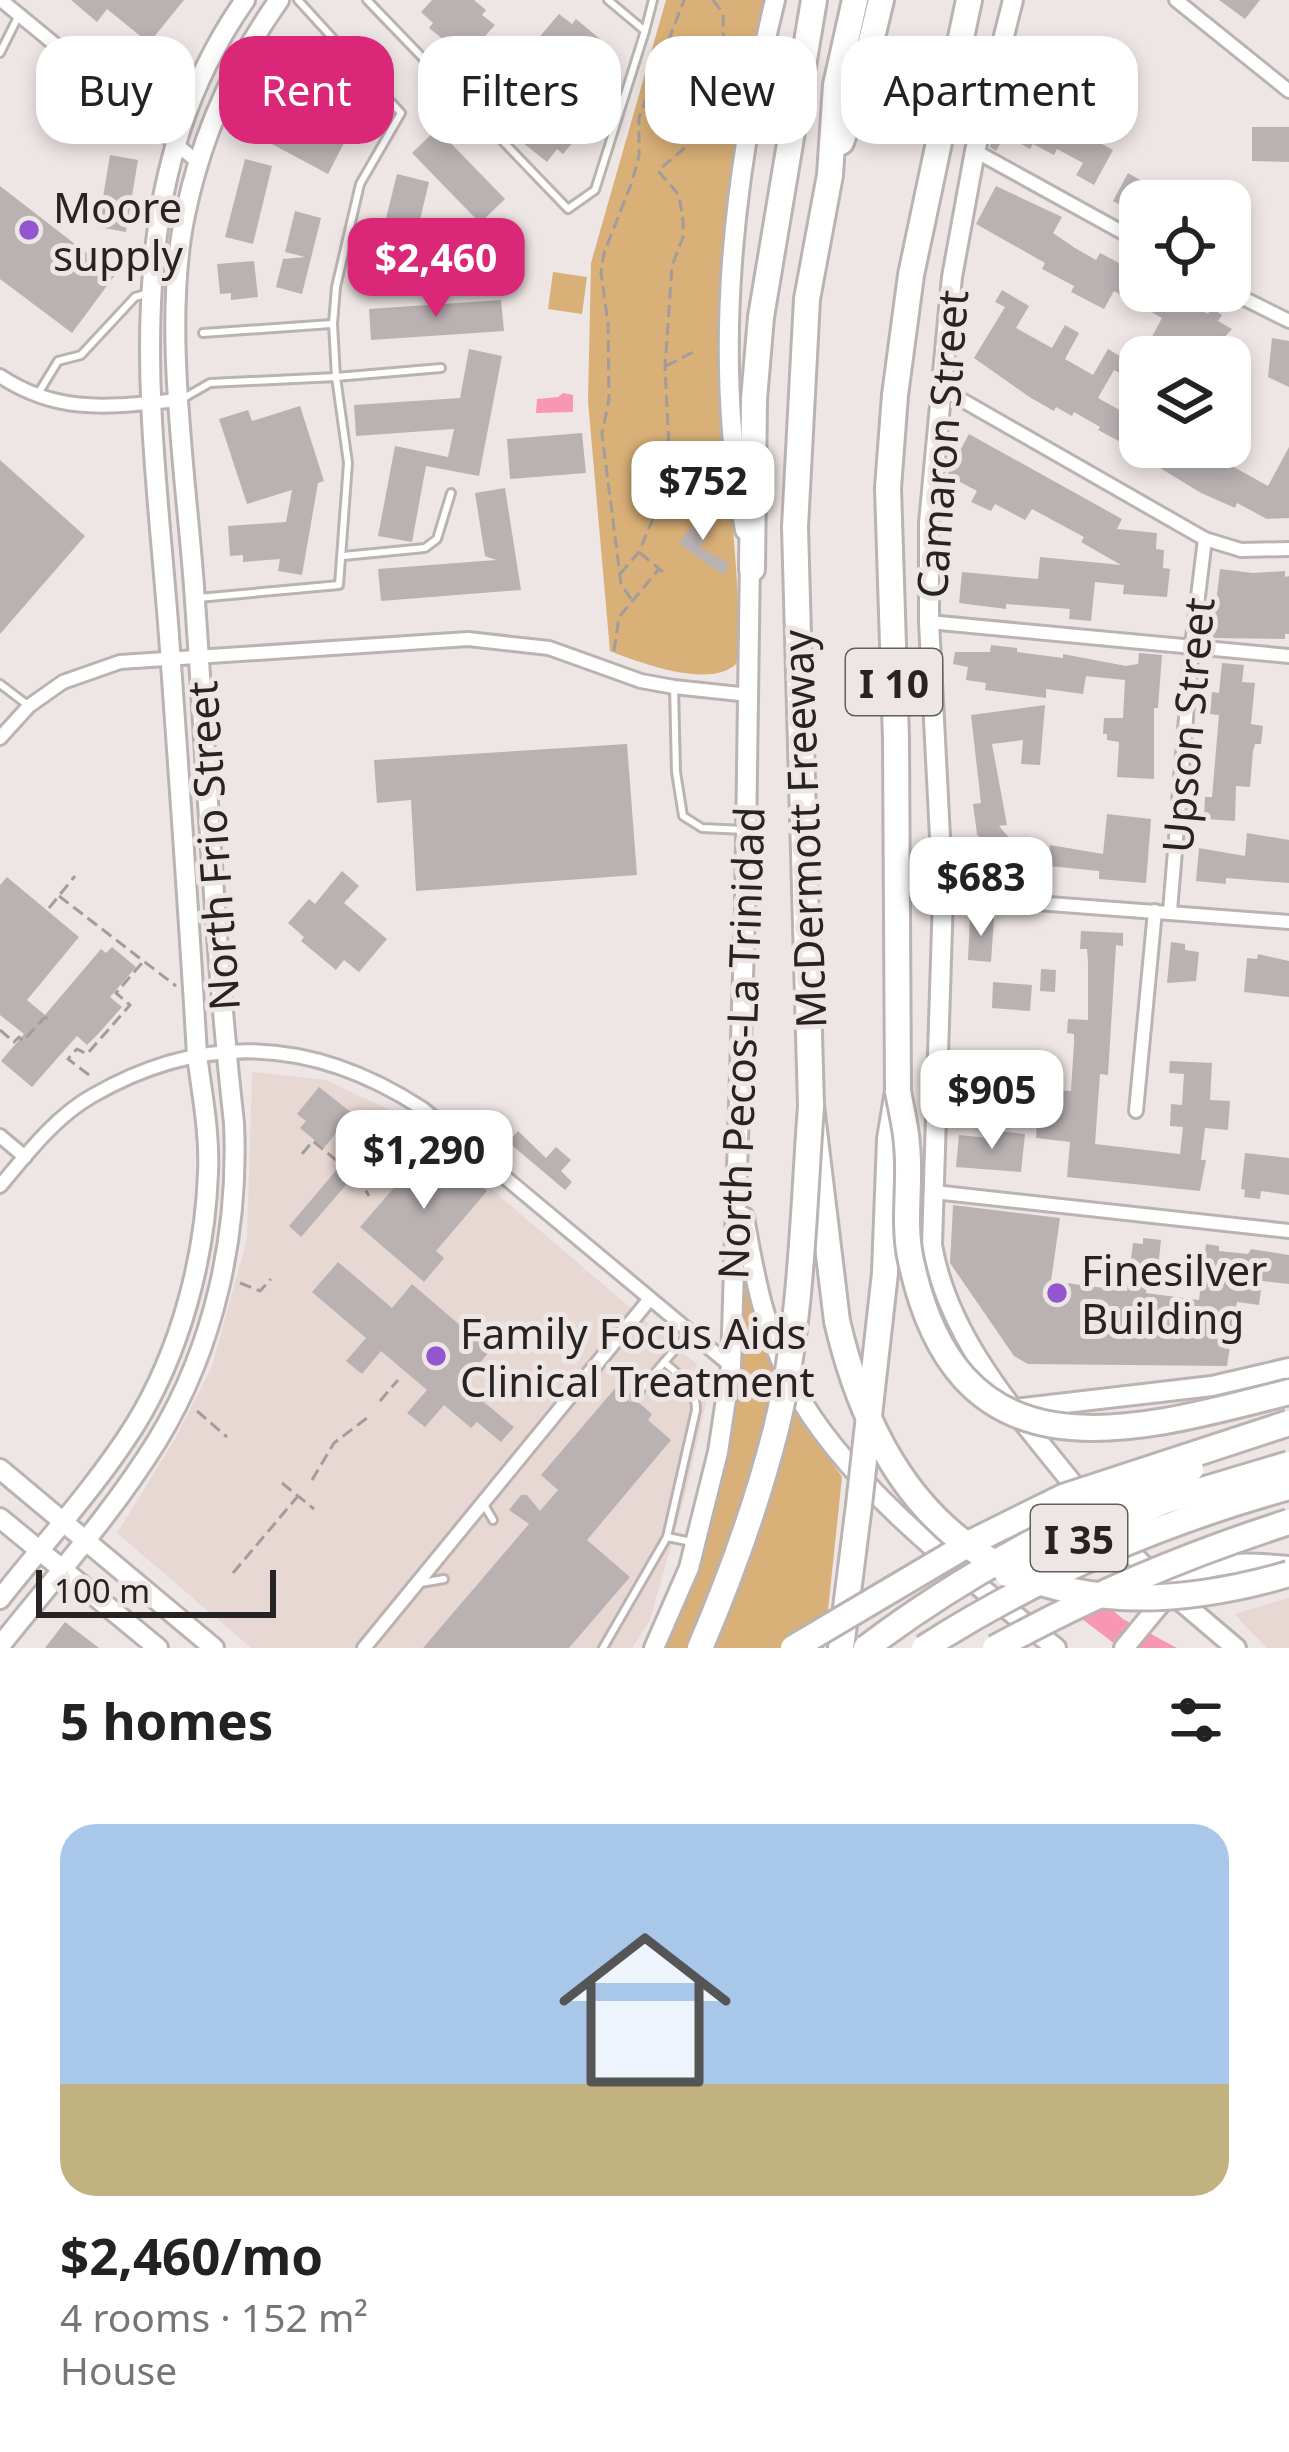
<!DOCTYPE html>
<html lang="en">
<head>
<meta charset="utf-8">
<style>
  :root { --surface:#fff; --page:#f2f2f2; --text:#222; --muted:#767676; --accent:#db2777 }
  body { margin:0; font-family:"Noto Sans",sans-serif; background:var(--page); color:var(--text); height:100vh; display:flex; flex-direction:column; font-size:45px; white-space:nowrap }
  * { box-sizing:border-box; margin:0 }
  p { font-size:39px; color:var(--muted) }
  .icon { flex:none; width:66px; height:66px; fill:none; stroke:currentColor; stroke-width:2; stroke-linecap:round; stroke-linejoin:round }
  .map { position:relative; height:1648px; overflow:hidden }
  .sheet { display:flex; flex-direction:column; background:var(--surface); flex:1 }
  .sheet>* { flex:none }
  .hud { position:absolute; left:36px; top:36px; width:1218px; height:108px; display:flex; gap:24px }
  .tools { position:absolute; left:1119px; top:180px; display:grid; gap:24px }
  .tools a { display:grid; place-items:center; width:132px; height:132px; border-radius:24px; background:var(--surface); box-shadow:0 6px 18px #0003; font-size:60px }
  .scale { position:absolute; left:36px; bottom:30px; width:240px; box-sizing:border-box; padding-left:12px; border:6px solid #262322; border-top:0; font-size:33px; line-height:42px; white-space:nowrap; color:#262322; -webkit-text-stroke:9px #eee6e4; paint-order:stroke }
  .price { position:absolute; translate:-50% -102px; padding:0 27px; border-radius:24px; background:#fff; color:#222; font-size:39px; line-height:78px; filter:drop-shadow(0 3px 6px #0008) }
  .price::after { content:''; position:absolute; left:50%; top:72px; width:36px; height:27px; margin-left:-18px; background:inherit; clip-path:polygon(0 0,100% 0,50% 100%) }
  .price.on { background:var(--accent); color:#fff }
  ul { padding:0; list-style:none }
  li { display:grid; align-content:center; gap:24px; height:636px; padding:0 60px }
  li span { display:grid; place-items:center; height:372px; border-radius:36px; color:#555 }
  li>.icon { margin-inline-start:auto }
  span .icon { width:216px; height:216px; fill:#fffc; stroke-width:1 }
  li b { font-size:51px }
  h2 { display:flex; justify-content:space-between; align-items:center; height:144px; padding:0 60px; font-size:51px }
  .pill { padding:0 42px; border-radius:36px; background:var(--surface); box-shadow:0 6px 18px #0003; font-size:42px; line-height:108px }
  .pill.on { background:var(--accent); color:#fff }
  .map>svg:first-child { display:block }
  .built { fill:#e8d8d3 }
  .green { fill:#d9b077 }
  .water { fill:#f797b4 }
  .building { fill:#bab2b2 }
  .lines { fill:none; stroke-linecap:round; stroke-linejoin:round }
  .service-casing { stroke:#bab3b1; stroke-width:12 }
  .minor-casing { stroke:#bab3b1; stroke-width:18 }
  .secondary-casing { stroke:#bab3b1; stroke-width:24 }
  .motorway-casing { stroke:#bab3b1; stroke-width:30 }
  .path { stroke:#a29c9a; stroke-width:3; stroke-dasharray:12 6; stroke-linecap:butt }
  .service { stroke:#fff; stroke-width:6 }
  .minor { stroke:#fff; stroke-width:12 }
  .secondary { stroke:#fff; stroke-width:18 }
  .motorway { stroke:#fff; stroke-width:24 }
  .motorway-bridge-casing { stroke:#bab3b1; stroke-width:30; stroke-linecap:butt }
  .motorway-bridge { stroke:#fff; stroke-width:24 }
  .poi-dot { fill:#9257ce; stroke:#eee6e4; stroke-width:4.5 }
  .labels { text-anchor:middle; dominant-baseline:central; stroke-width:10; stroke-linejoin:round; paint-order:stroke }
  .shield { fill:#eee6e4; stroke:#625e5c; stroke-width:3 }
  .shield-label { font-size:39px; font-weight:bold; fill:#262322 }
  .poi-label { font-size:42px; fill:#262322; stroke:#eee6e4; text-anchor:start }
  .street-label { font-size:42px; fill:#262322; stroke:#eee6e4 }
</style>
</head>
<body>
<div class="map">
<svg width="1289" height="1648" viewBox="0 0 1289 1648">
  <rect width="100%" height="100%" fill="#eee6e4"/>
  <g class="built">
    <path d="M252,1072L326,1080L409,1119L712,1377L686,1492L650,1620L632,1648H251L117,1533L175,1439L212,1366L247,1239Z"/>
    <path d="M1289,1598V1648H1267L1234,1614Z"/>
  </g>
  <g class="green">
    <path d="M666,0H764C739,110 721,222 720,335C720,442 740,547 739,654L736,664C710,689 640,663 610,651L588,401L591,263Z"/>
    <path d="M553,272L587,277L582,314L548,309Z"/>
    <path d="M741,1266L766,1345L808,1427L842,1477L824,1648H660C730,1533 737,1396 741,1266Z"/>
  </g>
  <g class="water">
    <path d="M563,393L573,395V412L536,413L537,399L558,397Z"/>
    <path d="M1009,1522L1123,1619L1177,1648H1120L979,1540Z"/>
  </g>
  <g class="building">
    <path d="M71,0H184L149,43L107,9L97,22Z"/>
    <path d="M432,0H474L486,10L482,15L495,25L480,42L502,60L506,55L531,76L526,81L550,100L569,79L544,57L548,53L535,42L559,14L572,24L576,19L600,39L595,44L608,55L572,99L588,113L578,125L583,130L563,154L557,149L547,162L518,139L527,129L503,109L498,114L474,94L479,88L466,78L480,62L458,43L454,48L429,28L433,23L421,12Z"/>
    <path d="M1219,0H1260L1245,19Z"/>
    <path d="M294,56L321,70L313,86L361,110L328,174L253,134Z"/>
    <path d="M1007,77L1030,91L1022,105L1065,129L1070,120L1089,130L1086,135L1113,150L1094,185L1076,175L1083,163L1057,149L1054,155L1033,144L1030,149L1005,135L996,151L990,147Z"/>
    <path d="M1252,127H1289V162L1252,161Z"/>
    <path d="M437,129L505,199L480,223L412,153Z"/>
    <path d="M110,155L138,160L126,232L98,227Z"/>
    <path d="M245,159L272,166L253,244L225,237Z"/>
    <path d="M1128,173L1177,201L1141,199L1133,212L1113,201Z"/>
    <path d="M397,174L429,182L402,295L369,287Z"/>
    <path d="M0,186L115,275L72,333L0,279Z"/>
    <path d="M996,186L1062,217L1053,233L1075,248L1096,260L1100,253L1140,274V291H1178L1187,295L1184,301L1208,314L1211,308L1222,315L1218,321L1232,329L1215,348L1210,345L1206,351L1182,337L1175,350L1163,343L1160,350L1172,357H1140L1132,379L1114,370L1098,398L1134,418L1130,425L1140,431V447H1198L1268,486L1289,447V518L1267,519L1237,503L1235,508L1201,493L1160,468L1162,464L1098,430L1100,427L1074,412L1072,416L1056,407L1054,411L1031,398L974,358L1005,307L995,302L1002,290L1029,306L1016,328L1052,348L1065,325L1079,333L1065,359L1093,375L1108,349L1127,360L1140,337L1148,344L1162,318L1114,291L1104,309L1071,292L1074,286L1042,269L1045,263L976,224Z"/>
    <path d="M295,211L321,218L302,294L276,287L283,259L305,257L285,252Z"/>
    <path d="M1230,238L1249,248L1231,281H1230Z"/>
    <path d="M254,261L258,297L231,300V293L220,294L217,264Z"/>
    <path d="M501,300L504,331L371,340L369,309Z"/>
    <path d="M1272,338L1289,341V387L1268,377Z"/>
    <path d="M469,349L502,356L479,476L426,466L412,542L378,536L395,446L448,457L454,429L356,436L354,405L460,398Z"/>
    <path d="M300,406L324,481L318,483L302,575L278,571L280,559L243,562V555L230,556L228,526L286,522L292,490L247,504L219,419L248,410L252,421Z"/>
    <path d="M582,433L586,473L510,479L507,439Z"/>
    <path d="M969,434L1122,519L1117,529L1157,533L1156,549L1164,550L1163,568L1170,569L1167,597L1123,594L1124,585L1095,582L1091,621L1069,619L1070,609L1006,604V609L959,603L962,572L1038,579L1040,557L1121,565L1081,542L1084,537L1032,509L1025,520L995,504L991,511L971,502L977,491L947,475Z"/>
    <path d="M0,460L85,536L0,634Z"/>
    <path d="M505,488L521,590L381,601L378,569L496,560L485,556L475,493Z"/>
    <path d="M703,513L715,523L700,548L729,563L723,575L678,543Z"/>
    <path d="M1220,569L1253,573L1285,571V577L1289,576V634H1285V639L1212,638Z"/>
    <path d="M991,645L1017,648V652L1063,658V654L1126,666L1138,664L1139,653L1162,655L1158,708H1154V779L1117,777L1119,742L1107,740V734H1103L1104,718H1123L1125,680L1086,676L1083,694L1046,689V698L985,690L986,683L966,680L968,667L953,664L955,652H990Z"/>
    <path d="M1222,663L1244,665L1242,682L1255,683L1251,724L1263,726L1261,744H1255L1253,751L1250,787L1236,786L1235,821L1204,819L1205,797H1212L1219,715L1210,714L1212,692L1219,693Z"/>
    <path d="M1045,705L1040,765L1021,764L1023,740L992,744L1007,825L999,826L1010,839L1012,850L1030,849L1006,871L977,834L973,804L981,803L971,715Z"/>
    <path d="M627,744L637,875L416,891L411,800L377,803L374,760Z"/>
    <path d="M1107,814L1151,819L1146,883L1099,879V871L1049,866L1050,845L1103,854Z"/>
    <path d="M1247,833L1289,840V883L1226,878V884L1196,881L1199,848L1245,856Z"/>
    <path d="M342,871L359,886L344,903L387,939L359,972L344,960L336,970L301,941L304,937L288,923L309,899L315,904Z"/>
    <path d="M7,877L79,937L27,1000L45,1015L101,949L106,953L112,947L136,967L110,997L122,1007L99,1033L87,1045L77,1036L32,1087L1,1061L24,1034L0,1015V885Z"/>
    <path d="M970,916L994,918L991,962L968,960Z"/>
    <path d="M1081,931L1123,933V946L1116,945L1108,1075L1100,1074L1095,1144L1180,1154L1183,1127L1170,1126L1171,1104L1182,1105L1184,1074L1169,1073L1170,1061L1212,1063L1210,1100L1230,1101L1228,1130L1205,1128L1201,1160H1206L1200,1191L1067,1177L1070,1142L1036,1138L1039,1089L1071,1091L1074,1042V1034L1067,1033L1068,1019L1088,1020V962L1087,949H1080Z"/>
    <path d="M1171,942L1185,944V950L1199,952L1196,981L1167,983Z"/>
    <path d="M1258,954L1289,961V997L1244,992L1247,958L1257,959Z"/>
    <path d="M1041,969L1056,970L1055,992L1040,991Z"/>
    <path d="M993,982L1032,985L1030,1011L992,1008Z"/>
    <path d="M974,1052L1005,1054L1004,1076H993L989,1108L968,1106Z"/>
    <path d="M319,1087L352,1113L324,1148L300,1128L306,1121L297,1114Z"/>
    <path d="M518,1131L546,1158L556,1147L571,1160L561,1171L572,1182L565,1190L508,1142Z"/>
    <path d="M999,1131L1025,1134L1021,1172L956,1167L959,1135L998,1139Z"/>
    <path d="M432,1144L487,1191L436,1251L444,1258L424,1282L360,1227Z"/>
    <path d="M1245,1153L1289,1158V1195L1261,1191L1260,1199L1244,1197L1245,1190L1241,1189Z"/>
    <path d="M339,1167L352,1178L301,1237L289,1226Z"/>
    <path d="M953,1205L1060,1218L1051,1281L1127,1291L1133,1243L1143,1244V1238L1161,1240L1158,1268L1148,1267L1146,1293L1199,1300L1206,1244L1219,1246V1251L1248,1254L1251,1249L1289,1255V1284L1262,1281L1259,1305L1237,1302L1227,1366L1028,1364L1014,1356L950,1263Z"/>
    <path d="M338,1262L392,1308L412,1284L490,1351L462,1384L514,1427L501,1442L477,1422L471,1428L444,1405L425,1427L407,1413L427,1390L381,1351L362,1374L346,1361L366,1338L312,1292Z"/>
    <path d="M618,1385L628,1394L629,1401L639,1403L652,1414L648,1420L671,1440L587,1540L630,1577L569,1648H423L529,1524L509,1510L521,1495H527L540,1511L558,1490L541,1475Z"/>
    <path d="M65,1622L99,1648H45Z"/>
  </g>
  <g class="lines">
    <defs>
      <g id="service">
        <path d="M298,0L401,113L360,184L336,287L333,324L336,377L441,368"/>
        <path d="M367,0L568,209L595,190L645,31L608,0"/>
        <path d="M645,31L653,0"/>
        <path d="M0,53L19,15"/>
        <path d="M203,333L331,324"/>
        <path d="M39,392L58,361L81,355L135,297L149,293"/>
        <path d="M182,399L210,383L336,377L348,463L339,585L198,598"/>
        <path d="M343,556L425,548L437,539L451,493"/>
        <path d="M0,684L29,706"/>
        <path d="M674,687L676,772L683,816L702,828L745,830"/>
        <path d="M635,1396L690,1332"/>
        <path d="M483,1503L493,1520"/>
        <path d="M667,1537L692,1542"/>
        <path d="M421,1583L444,1579"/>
        <path d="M603,1648L667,1537L696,1410C696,1386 681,1377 664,1362"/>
      </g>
      <g id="minor">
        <path d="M1,0L199,163"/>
        <path d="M1176,0L1289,91"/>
        <path d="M975,151L1140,242"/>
        <path d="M1229,291L1289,321"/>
        <path d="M0,376C61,416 112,406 180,400"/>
        <path d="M941,388L1205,539L1241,550L1289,549"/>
        <path d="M929,622L1289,656"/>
        <path d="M0,738L29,706L63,682L120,662L468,639L549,648L641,681L674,687L749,695"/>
        <path d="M943,896L1289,922"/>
        <path d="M1170,911L1192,646L1205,539"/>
        <path d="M1136,1111L1155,911"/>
        <path d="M0,1136L25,1157"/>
        <path d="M0,1186C27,1154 55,1117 92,1096C206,1030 316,1039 423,1109L731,1366"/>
        <path d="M934,1192L1289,1231"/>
        <path d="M364,1648L649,1300"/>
      </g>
      <g id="secondary">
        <path d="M1013,0L975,151L952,277L929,523V622L943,896L932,1245C949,1344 1024,1421 1084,1498"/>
        <path d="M745,530C712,354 733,173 775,0"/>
        <path d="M744,1217C754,1275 765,1332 792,1384C845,1485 967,1577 1056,1648"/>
        <path d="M1014,1409L1212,1386L1289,1368"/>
        <path d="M0,1469L214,1648"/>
        <path d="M0,1518L158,1648"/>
        <path d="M1116,1538L1170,1592L1236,1648"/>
        <path d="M0,1599C45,1542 96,1487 135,1425C180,1352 205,1259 208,1173C210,1134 202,1094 197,1055C189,915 179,776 169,636C153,418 111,192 245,0"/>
        <path d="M0,1646C53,1579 112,1514 157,1441C215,1346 239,1233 234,1123C214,945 207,766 194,587C186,475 162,324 185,215C201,137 233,65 279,0"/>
        <path d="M654,1648L689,1568L718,1452L731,1366L745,911L750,557"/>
        <path d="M1124,1648C1185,1575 1187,1556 1289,1566"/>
      </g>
      <g id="motorway">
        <path d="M841,142L859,91L881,0"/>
        <path d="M752,569L754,399L761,317L814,0"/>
        <path d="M885,1273L890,1139L898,1091L896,739L888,488L895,395L911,275L969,0"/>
        <path d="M837,1321L811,1106L795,527L807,299L830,175L836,85L855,0"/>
        <path d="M841,1648L859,1505"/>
      </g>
    </defs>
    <use href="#service" class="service-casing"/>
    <use href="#minor" class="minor-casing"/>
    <use href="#secondary" class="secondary-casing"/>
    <use href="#motorway" class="motorway-casing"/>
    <g class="path">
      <path d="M666,366L695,351"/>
      <path d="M640,553L663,572"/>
      <path d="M620,574L639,552L666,487L670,466L665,367L672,266L683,237V221L679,195L658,171L689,144L724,82L723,13L713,0"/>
      <path d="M631,599L621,584L602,434L609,399L608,323L601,273L604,253L632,182L639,156V118L684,0"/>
      <path d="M614,651L619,617L659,569"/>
      <path d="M59,896L176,986"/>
      <path d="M49,908L75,876"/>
      <path d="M0,1030L14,1042L19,1037L23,1041L44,1018H50"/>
      <path d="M89,1075L68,1059L77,1049L87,1054L130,1005L116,993L142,963"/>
      <path d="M342,1127L374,1154"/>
      <path d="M302,1154L313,1141L359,1179L369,1196"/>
      <path d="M340,1159L365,1128"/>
      <path d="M240,1283L260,1291L271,1279"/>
      <path d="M380,1401L398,1380"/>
      <path d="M197,1411L227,1437"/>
      <path d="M312,1480L334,1443L367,1418"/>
      <path d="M282,1483L314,1509"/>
      <path d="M233,1573L298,1496"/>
    </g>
    <use href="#service" class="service"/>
    <use href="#minor" class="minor"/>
    <use href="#secondary" class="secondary"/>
    <use href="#motorway" class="motorway"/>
    <defs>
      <g id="motorway-bridge">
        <path d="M898,1091C901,1109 906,1127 907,1145C911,1182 903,1219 910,1256C955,1481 1121,1436 1289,1392"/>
        <path d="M837,1321C893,1563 1056,1642 1289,1574"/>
        <path d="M859,1505L885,1273"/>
        <path d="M1007,1574L1162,1502L1289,1464"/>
        <path d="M700,1648C730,1578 757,1504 776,1429C802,1324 803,1213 811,1106"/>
        <path d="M793,1648L974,1541L1063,1497L1289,1423"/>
        <path d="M866,1648C965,1573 1075,1515 1191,1469"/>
        <path d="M924,1648C1038,1575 1159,1523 1289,1487"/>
        <path d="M995,1648C1092,1595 1183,1556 1289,1522"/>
      </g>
    </defs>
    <use href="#motorway-bridge" class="motorway-bridge-casing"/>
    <use href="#motorway-bridge" class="motorway-bridge"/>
  </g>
  <g class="poi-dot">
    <circle cx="29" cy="230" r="12"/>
    <circle cx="1057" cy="1293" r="12"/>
    <circle cx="436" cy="1356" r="12"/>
  </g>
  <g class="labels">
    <g class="shield">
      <rect x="846" y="649" width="96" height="66" rx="9"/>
      <rect x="1031" y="1505" width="96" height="66" rx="9"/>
    </g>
    <g class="shield-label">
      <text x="894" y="682">I 10</text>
      <text x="1079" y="1538">I 35</text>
    </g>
    <g class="poi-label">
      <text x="53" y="206">Moore<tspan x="53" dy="48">supply</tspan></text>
      <text x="1081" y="1269">Finesilver<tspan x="1081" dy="48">Building</tspan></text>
      <text x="460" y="1332">Family Focus Aids<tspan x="460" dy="48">Clinical Treatment</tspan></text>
    </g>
    <g class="street-label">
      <text transform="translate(941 444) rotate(-86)">Camaron Street</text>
      <text transform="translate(1187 725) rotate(-85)">Upson Street</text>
      <text transform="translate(803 829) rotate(-92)">McDermott Freeway</text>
      <text transform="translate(212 846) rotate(-94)">North Frio Street</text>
      <text transform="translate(740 1043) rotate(-88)">North Pecos-La Trinidad</text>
    </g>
  </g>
</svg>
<div class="tools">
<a><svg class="icon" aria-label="locate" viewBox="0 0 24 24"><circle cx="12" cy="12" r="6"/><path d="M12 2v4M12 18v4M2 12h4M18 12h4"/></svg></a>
<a><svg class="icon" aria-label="layers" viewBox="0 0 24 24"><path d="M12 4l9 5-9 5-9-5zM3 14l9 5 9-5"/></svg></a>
</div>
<div class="scale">100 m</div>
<b class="price on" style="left:436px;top:320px">$2,460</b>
<b class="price" style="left:703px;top:543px">$752</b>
<b class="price" style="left:981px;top:939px">$683</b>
<b class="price" style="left:992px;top:1152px">$905</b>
<b class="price" style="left:424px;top:1212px">$1,290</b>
<div class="hud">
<a class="pill">Buy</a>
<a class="pill on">Rent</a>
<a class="pill">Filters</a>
<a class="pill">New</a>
<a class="pill">Apartment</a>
</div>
</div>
<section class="sheet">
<h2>5 homes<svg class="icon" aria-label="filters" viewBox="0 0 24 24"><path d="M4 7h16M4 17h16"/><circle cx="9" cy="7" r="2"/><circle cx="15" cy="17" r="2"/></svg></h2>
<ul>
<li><span style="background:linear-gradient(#a9c7e8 70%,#c2b280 0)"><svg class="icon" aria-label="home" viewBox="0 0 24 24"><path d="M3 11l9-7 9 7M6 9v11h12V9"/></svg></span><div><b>$2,460/mo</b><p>4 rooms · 152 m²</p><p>House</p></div></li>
</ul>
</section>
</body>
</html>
